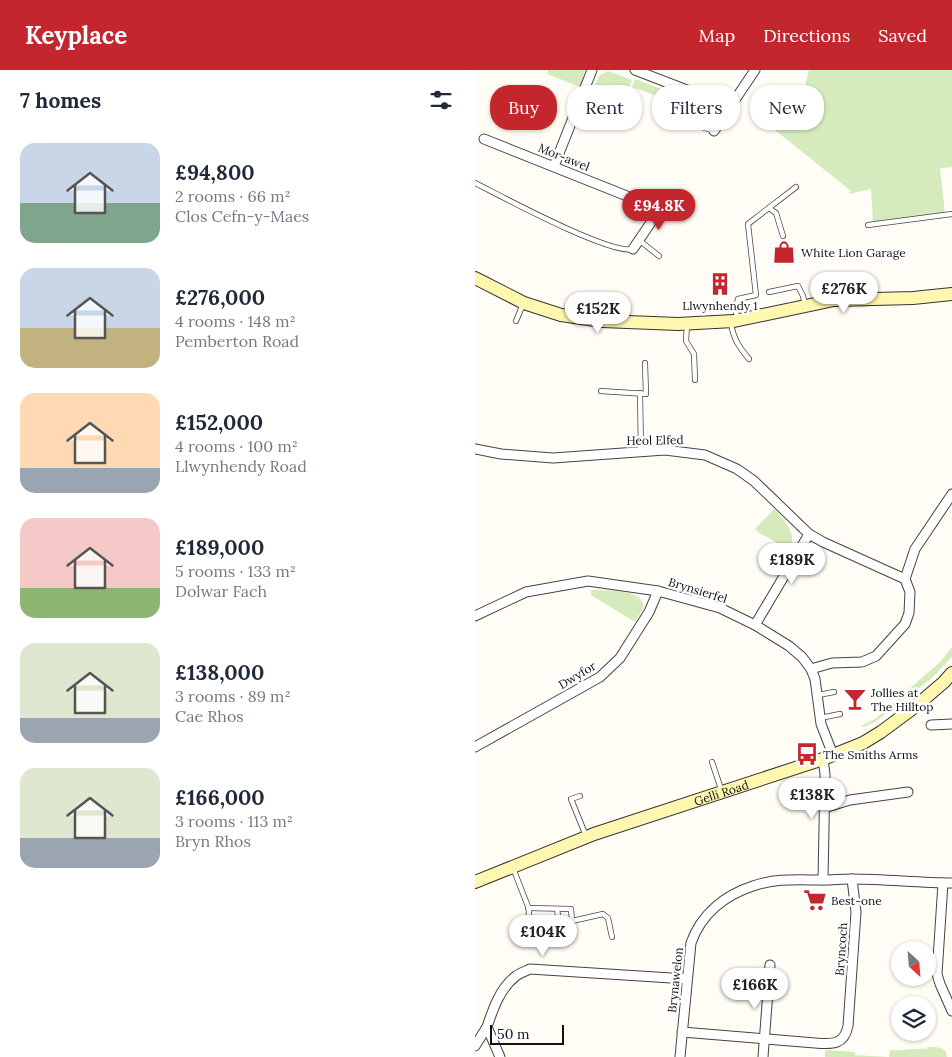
<!DOCTYPE html>
<html lang="en">
<head>
<meta charset="utf-8">
<style>
  :root { --surface:#fff; --page:#f6f6f7; --text:#1f2937; --muted:#747a83; --accent:#c4262e }
  body { margin:0; font-family:Lora,serif; background:var(--page); color:var(--text); height:100vh; display:flex; flex-direction:column; font-size:19px; white-space:nowrap }
  * { box-sizing:border-box; margin:0 }
  p { font-size:16px; color:var(--muted) }
  .icon { flex:none; width:28px; height:28px; fill:none; stroke:currentColor; stroke-width:2; stroke-linecap:round; stroke-linejoin:round }
  .map { position:relative; flex:1; overflow:hidden }
  .details { display:flex; flex-direction:column; background:var(--surface); width:475px }
  .details>* { flex:none }
  .top-card { position:absolute; left:15px; top:15px; width:386px; height:45px; display:flex; gap:10px }
  .needle { width:32px; rotate:154deg }
  .fabs { position:absolute; left:416px; top:871px; display:grid; gap:10px }
  .fabs a { display:grid; place-items:center; width:45px; height:45px; border-radius:50%; background:var(--surface); box-shadow:0 1px 4px #0004; font-size:25px }
  .scale { position:absolute; left:15px; bottom:12px; width:74px; box-sizing:border-box; padding-left:5px; border:2px solid #111; border-top:0; font-size:14px; line-height:18px; white-space:nowrap; color:#111; -webkit-text-stroke:4px #fff; paint-order:stroke }
  .price { position:absolute; translate:-50% -42px; padding:0 11px; border-radius:18px; background:#fff; color:#222; font-size:16px; line-height:32px; filter:drop-shadow(0 1px 2px #0008) }
  .price::after { content:''; position:absolute; left:50%; top:30px; width:15px; height:11px; margin-left:-8px; background:inherit; clip-path:polygon(0 0,100% 0,50% 100%) }
  .price.active { background:var(--accent); color:#fff }
  ul { padding:0; list-style:none }
  li { display:flex; align-items:center; gap:15px; height:125px; padding:0 20px }
  li span { display:grid; place-items:center; flex:none; width:140px; height:100px; border-radius:15px; color:#555 }
  li>.icon { margin-inline-start:auto }
  span .icon { width:60px; height:60px; fill:#fffc; stroke-width:1 }
  li b { font-size:21px }
  h2 { display:flex; justify-content:space-between; align-items:center; height:60px; padding:0 20px; font-size:21px }
  .pill { padding:0 18px; border-radius:20px; background:var(--surface); box-shadow:0 1px 4px #0004; font-size:18px; line-height:45px }
  .pill.active { background:var(--accent); color:#fff }
  header { display:flex; align-items:center; gap:30px; box-sizing:border-box; height:70px; padding:0 25px; background:var(--accent); color:#fff }
  header strong { font-size:24px }
  nav { display:flex; gap:28px; margin-inline-start:auto; font-size:18px }
  main { display:flex; flex:1; min-height:0 }
  .map>svg:first-child { display:block }
  .green { fill:#d5ebbd }
  .lines { fill:none; stroke-linecap:round; stroke-linejoin:round }
  .service-casing { stroke:#444; stroke-width:6 }
  .minor-casing { stroke:#444; stroke-width:11 }
  .secondary-casing { stroke:#333; stroke-width:14 }
  .service { stroke:#fff; stroke-width:4.5 }
  .minor { stroke:#fff; stroke-width:9 }
  .secondary { stroke:#fff6b0; stroke-width:12 }
  .labels { text-anchor:middle; dominant-baseline:central; stroke-width:5; stroke-linejoin:round; paint-order:stroke }
  .street-label { font-size:12px; fill:#111; stroke:#fff }
  .poi-label { font-size:12px; fill:#111; stroke:#fff; text-anchor:start }
</style>
</head>
<body>
<header>
<strong>Keyplace</strong>
<nav><a>Map</a><a>Directions</a><a>Saved</a></nav>
</header>
<main>
<section class="details">
<h2>7 homes<svg class="icon" aria-label="filters" viewBox="0 0 24 24"><path d="M4 7h16M4 17h16"/><circle cx="9" cy="7" r="2"/><circle cx="15" cy="17" r="2"/></svg></h2>
<ul>
<li><span style="background:linear-gradient(#c9d6e8 60%,#7fa58c 0)"><svg class="icon" aria-label="home" viewBox="0 0 24 24"><path d="M3 11l9-7 9 7M6 9v11h12V9"/></svg></span><div><b>£94,800</b><p>2 rooms · 66 m²</p><p>Clos Cefn-y-Maes</p></div></li>
<li><span style="background:linear-gradient(#c9d6e8 60%,#c2b280 0)"><svg class="icon" aria-label="home" viewBox="0 0 24 24"><path d="M3 11l9-7 9 7M6 9v11h12V9"/></svg></span><div><b>£276,000</b><p>4 rooms · 148 m²</p><p>Pemberton Road</p></div></li>
<li><span style="background:linear-gradient(#ffd9b3 75%,#9aa5b1 0)"><svg class="icon" aria-label="home" viewBox="0 0 24 24"><path d="M3 11l9-7 9 7M6 9v11h12V9"/></svg></span><div><b>£152,000</b><p>4 rooms · 100 m²</p><p>Llwynhendy Road</p></div></li>
<li><span style="background:linear-gradient(#f6c9c9 70%,#8fb573 0)"><svg class="icon" aria-label="home" viewBox="0 0 24 24"><path d="M3 11l9-7 9 7M6 9v11h12V9"/></svg></span><div><b>£189,000</b><p>5 rooms · 133 m²</p><p>Dolwar Fach</p></div></li>
<li><span style="background:linear-gradient(#dfe7d0 75%,#9aa5b1 0)"><svg class="icon" aria-label="home" viewBox="0 0 24 24"><path d="M3 11l9-7 9 7M6 9v11h12V9"/></svg></span><div><b>£138,000</b><p>3 rooms · 89 m²</p><p>Cae Rhos</p></div></li>
<li><span style="background:linear-gradient(#dfe7d0 70%,#9aa5b1 0)"><svg class="icon" aria-label="home" viewBox="0 0 24 24"><path d="M3 11l9-7 9 7M6 9v11h12V9"/></svg></span><div><b>£166,000</b><p>3 rooms · 113 m²</p><p>Bryn Rhos</p></div></li>
</ul>
</section>
<div class="map">
<svg width="477" height="987" viewBox="0 0 477 987">
  <rect width="100%" height="100%" fill="#fffdf5"/>
  <g class="green">
    <path d="M73,0H110L105,17L72,4Z"/>
    <path d="M334,0H477V97L465,98L470,143L398,153L396,119L374,124L376,121L300,60L319,39L328,24Z"/>
    <path d="M133,1L157,10L147,34L116,22L125,5Z"/>
    <path d="M160,9L197,23L194,30L157,17Z"/>
    <path d="M299,439C310,451 322,462 315,480L283,462L280,459Z"/>
    <path d="M116,520C128,520 172,519 168,538C166,543 162,548 160,552L116,525Z"/>
    <path d="M477,577V587L457,608L400,652L389,657L386,656L400,649L465,592Z"/>
    <path d="M452,977C460,977 472,976 472,987H350V980L380,982V985L414,987L415,980C428,981 439,978 452,979Z"/>
  </g>
  <g class="lines">
    <defs>
      <g id="service">
        <path d="M221,55L239,61"/>
        <path d="M0,113C26,126 135,185 158,179"/>
        <path d="M294,138L301,143L308,166"/>
        <path d="M393,155L477,144"/>
        <path d="M164,170L184,186"/>
        <path d="M294,222L323,216L328,226L330,235"/>
        <path d="M262,248L261,240L263,229L281,225L273,154L321,117"/>
        <path d="M41,251L48,234"/>
        <path d="M256,253C258,268 264,277 274,289"/>
        <path d="M212,254L211,271L219,284L220,310"/>
        <path d="M126,321L171,324L170,293"/>
        <path d="M165,323L166,382"/>
        <path d="M343,625L359,622"/>
        <path d="M345,648L365,644"/>
        <path d="M237,692L247,722"/>
        <path d="M105,726L96,729L111,766"/>
        <path d="M38,798L54,839L53,858L58,869L79,872L86,867L82,839"/>
        <path d="M53,838L96,839L97,851L128,844L133,848L137,867"/>
      </g>
      <g id="minor">
        <path d="M160,0L256,37"/>
        <path d="M239,61L280,0"/>
        <path d="M9,69L167,132L175,142L178,150"/>
        <path d="M79,96L117,0"/>
        <path d="M158,179L191,130"/>
        <path d="M0,379L26,384L78,388L190,380L230,385L262,399L279,411L334,464L348,472L430,509L435,522L434,543L430,554L401,586L387,592L357,593L336,599"/>
        <path d="M430,509L440,479L477,424"/>
        <path d="M0,546L51,522L113,511L183,521L245,538L280,555L314,576L327,587L336,599L340,609L346,654L358,685"/>
        <path d="M280,555L334,464"/>
        <path d="M456,655L477,654"/>
        <path d="M0,677L125,607L145,588L174,542L183,521"/>
        <path d="M349,738L375,730L433,722"/>
        <path d="M348,810L350,704L348,689"/>
        <path d="M468,813L462,904L465,914L477,941"/>
        <path d="M207,962L340,973C356,974 369,976 373,956L381,842L377,809"/>
        <path d="M0,976L12,957"/>
        <path d="M25,987L12,957C18,939 25,918 41,906C45,903 51,901 55,899L212,909"/>
        <path d="M205,987L216,873C226,844 250,825 278,816C300,808 324,810 347,810C357,810 367,809 377,809C411,809 444,813 477,813"/>
        <path d="M288,987L295,895"/>
      </g>
      <g id="secondary">
        <path d="M0,208L49,233L86,245L127,251L203,254L259,251L359,230L438,228L477,224"/>
        <path id="s1" d="M0,812L119,764L348,689L388,673L406,662L441,636L469,612L477,603"/>
      </g>
    </defs>
    <use href="#service" class="service-casing"/>
    <use href="#minor" class="minor-casing"/>
    <use href="#secondary" class="secondary-casing"/>
    <use href="#service" class="service"/>
    <use href="#minor" class="minor"/>
    <use href="#secondary" class="secondary"/>
  </g>
  <defs>
    <symbol id="shop-bare" viewBox="-9 -9 18 18"><path d="M-5-2.5h2.3a2.7 3.5 0 0 1 5.4 0H5L5.5 6h-11ZM-1.5-2.5h3a1.5 2.3 0 0 0-3 0Z" fill="#c4262e" stroke="#fff" stroke-width="2.5" paint-order="stroke"/></symbol>
    <symbol id="building-bare" viewBox="-9 -9 18 18"><path d="M-4-6H4V6H1V3H-1V6H-4ZM-2.5-4.3h1.7v1.8h-1.7ZM.8-4.3h1.7v1.8H.8ZM-2.5-1h1.7V.8h-1.7ZM.8-1h1.7V.8H.8Z" fill="#c4262e" stroke="#fff" stroke-width="2.5" paint-order="stroke"/></symbol>
    <symbol id="bar-bare" viewBox="-9 -9 18 18"><path d="M-6-5H6L.8 .8V4.5H3.5V6h-7V4.5H-.8V.8Z" fill="#c4262e" stroke="#fff" stroke-width="2.5" paint-order="stroke"/></symbol>
    <symbol id="bus-bare" viewBox="-9 -9 18 18"><path d="M-5-6H5V4H4V6H2V4H-2V6H-4V4H-5ZM-3.5-4V0h7V-4ZM-3.5 1.2v1.5H-2V1.2ZM2 1.2v1.5H3.5V1.2Z" fill="#c4262e" stroke="#fff" stroke-width="2.5" paint-order="stroke"/></symbol>
    <symbol id="supermarket-bare" viewBox="-9 -9 18 18"><path d="M-6-5.5h2.5l.6 2H6L4.5 2H-2.5L-4.4-4H-6ZM-1.5 3.2a1.3 1.3 0 1 0 .1 0ZM3 3.2a1.3 1.3 0 1 0 .1 0Z" fill="#c4262e" stroke="#fff" stroke-width="2.5" paint-order="stroke"/></symbol>
  </defs>
  <g fill-rule="evenodd">
    <use href="#shop-bare" x="293" y="166" width="32" height="32"/>
    <use href="#building-bare" x="229" y="198" width="32" height="32"/>
    <use href="#bar-bare" x="364" y="613" width="32" height="32"/>
    <use href="#bus-bare" x="316" y="668" width="32" height="32"/>
    <use href="#supermarket-bare" x="324" y="814" width="32" height="32"/>
  </g>
  <g class="labels">
    <g class="street-label">
      <text transform="translate(89 87) rotate(22)">Mor-awel</text>
      <text transform="translate(180 370) rotate(-1)">Heol Elfed</text>
      <text transform="translate(223 520) rotate(17)">Brynsierfel</text>
      <text transform="translate(102 605) rotate(-31)">Dwyfor</text>
      <text stroke="none"><textPath href="#s1" startOffset="262">Gelli Road</textPath></text>
      <text transform="translate(366 879) rotate(-86)">Bryncoch</text>
      <text transform="translate(200 910) rotate(-84)">Brynawelon</text>
    </g>
    <g class="poi-label">
      <text x="326" y="182">White Lion Garage</text>
      <text x="245" y="235" text-anchor="middle">Llwynhendy 1</text>
      <text x="396" y="622">Jollies at<tspan x="396" dy="14">The Hilltop</tspan></text>
      <text x="348" y="684">The Smiths Arms</text>
      <text x="356" y="830">Best-one</text>
    </g>
  </g>
</svg>
<div class="fabs">
<a><svg class="needle" viewBox="-14 -14 28 28"><path d="M0-13l5 13h-10z" fill="#e53935"/><path d="M0 13l5-13h-10z" fill="#747a83"/></svg></a>
<a><svg class="icon" aria-label="layers" viewBox="0 0 24 24"><path d="M12 4l9 5-9 5-9-5zM3 14l9 5 9-5"/></svg></a>
</div>
<div class="scale">50 m</div>
<b class="price active" style="left:184px;top:161px">£94.8K</b>
<b class="price" style="left:369px;top:244px">£276K</b>
<b class="price" style="left:123px;top:264px">£152K</b>
<b class="price" style="left:317px;top:515px">£189K</b>
<b class="price" style="left:337px;top:750px">£138K</b>
<b class="price" style="left:68px;top:887px">£104K</b>
<b class="price" style="left:280px;top:940px">£166K</b>
<div class="top-card">
<a class="pill active">Buy</a>
<a class="pill">Rent</a>
<a class="pill">Filters</a>
<a class="pill">New</a>
</div>
</div>
</main>
</body>
</html>
